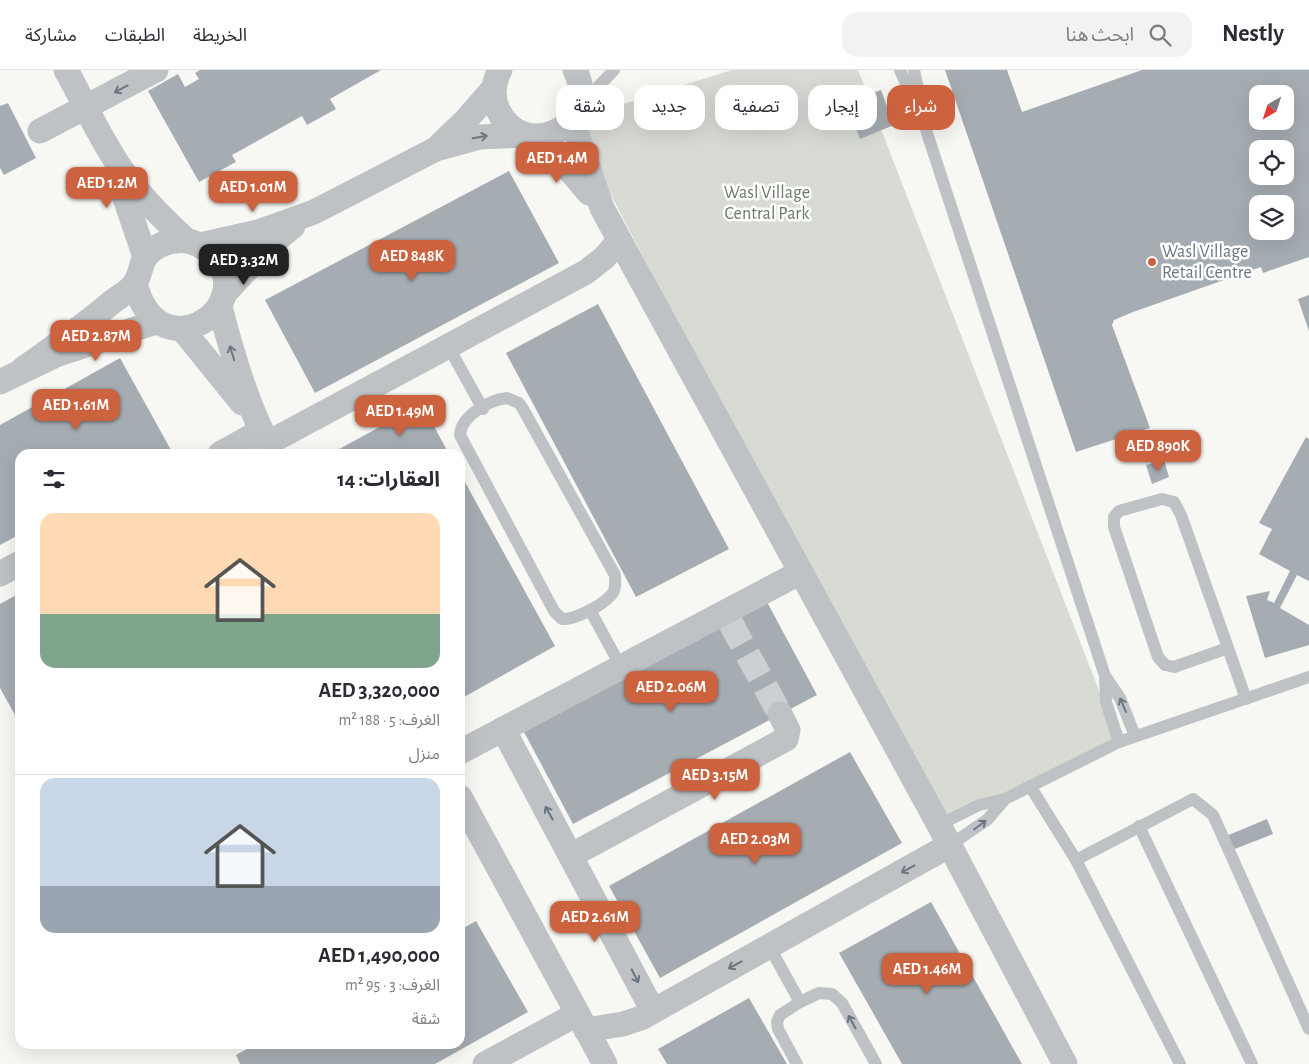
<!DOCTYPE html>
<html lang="ar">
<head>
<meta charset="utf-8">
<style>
  :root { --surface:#fff; --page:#f2f2f3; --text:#2b2b33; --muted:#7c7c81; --line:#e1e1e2; --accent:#cd623e }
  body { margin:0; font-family:"Alegreya Sans","Noto Sans Arabic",sans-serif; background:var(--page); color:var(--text); direction:rtl; height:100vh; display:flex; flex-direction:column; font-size:19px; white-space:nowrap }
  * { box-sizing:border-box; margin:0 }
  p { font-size:16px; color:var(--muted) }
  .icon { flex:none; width:28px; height:28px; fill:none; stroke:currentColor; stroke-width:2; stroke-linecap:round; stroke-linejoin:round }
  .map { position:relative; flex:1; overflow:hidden; direction:ltr }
  .panel { position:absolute; left:15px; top:379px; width:450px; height:600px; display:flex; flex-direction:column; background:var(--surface); border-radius:15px; box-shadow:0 5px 20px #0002; direction:rtl }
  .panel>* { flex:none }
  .hud { position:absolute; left:480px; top:15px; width:475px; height:45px; direction:rtl; display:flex; gap:10px }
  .needle { width:32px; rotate:219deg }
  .buttons { position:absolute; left:1249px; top:15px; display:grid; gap:10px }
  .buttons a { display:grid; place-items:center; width:45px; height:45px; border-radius:10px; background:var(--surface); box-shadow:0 5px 20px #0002; font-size:25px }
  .price { position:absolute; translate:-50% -42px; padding:0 11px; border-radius:10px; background:var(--accent); color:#fff; font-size:16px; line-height:32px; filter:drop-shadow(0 1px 2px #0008) }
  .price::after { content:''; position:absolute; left:50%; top:30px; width:15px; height:11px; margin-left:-8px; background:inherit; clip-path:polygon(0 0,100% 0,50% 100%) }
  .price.selected { background:#222; color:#fff }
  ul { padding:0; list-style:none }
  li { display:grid; align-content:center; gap:10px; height:265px; padding:0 25px }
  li+li { border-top:1px solid var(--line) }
  li span { display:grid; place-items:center; height:155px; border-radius:15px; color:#555 }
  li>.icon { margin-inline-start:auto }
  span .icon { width:90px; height:90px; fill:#fffc; stroke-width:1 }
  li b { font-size:21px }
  h2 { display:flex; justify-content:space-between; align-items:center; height:60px; padding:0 25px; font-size:21px }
  .chip { padding:0 18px; border-radius:15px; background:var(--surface); box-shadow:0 5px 20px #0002; font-size:18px; line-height:45px }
  .chip.selected { background:var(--accent); color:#fff }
  header { display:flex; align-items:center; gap:30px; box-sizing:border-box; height:70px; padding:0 25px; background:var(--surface); border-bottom:1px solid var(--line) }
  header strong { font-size:24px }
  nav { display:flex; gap:28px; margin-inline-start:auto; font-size:18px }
  .search { width:350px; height:45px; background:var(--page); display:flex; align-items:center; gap:12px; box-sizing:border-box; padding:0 18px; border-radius:15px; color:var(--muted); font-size:19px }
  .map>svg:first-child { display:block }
  .green { fill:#d7dbd4 }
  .building { fill:#a6adb2; fill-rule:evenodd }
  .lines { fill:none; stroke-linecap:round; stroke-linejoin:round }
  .minor-tunnel { stroke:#cdd0d2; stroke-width:25; stroke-dasharray:25 12; stroke-linecap:butt }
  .service { stroke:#bfc2c5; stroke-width:12 }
  .minor { stroke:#bfc2c5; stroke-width:25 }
  .oneway { stroke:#6a7681 }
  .poi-dot { fill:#cd623e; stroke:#fff; stroke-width:2 }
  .labels { text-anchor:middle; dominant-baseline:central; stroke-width:5; stroke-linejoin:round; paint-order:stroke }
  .park-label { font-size:18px; fill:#6b7968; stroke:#fff }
  .poi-label { font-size:18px; fill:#6a7681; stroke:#fff; text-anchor:start }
</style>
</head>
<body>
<header>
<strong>Nestly</strong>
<div class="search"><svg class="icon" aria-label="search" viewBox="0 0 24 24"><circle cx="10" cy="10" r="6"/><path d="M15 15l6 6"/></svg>ابحث هنا</div>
<nav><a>الخريطة</a><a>الطبقات</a><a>مشاركة</a></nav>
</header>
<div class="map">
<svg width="1309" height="994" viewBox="0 0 1309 994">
  <rect width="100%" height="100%" fill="#f7f7f4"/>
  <path class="green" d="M732,0H858L1119,672L939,755L572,50Z"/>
  <g class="building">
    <path d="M200,0H381L330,29L336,39L307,55L302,46L232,85L236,92L199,112L148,21L178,4L185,17L199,9L195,3Z"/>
    <path d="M945,0H1007L1022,42L1142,0H1309V187L1263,203L1261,197L1133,242L1114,250L1112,255L1150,358L1076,382ZM1258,24H1285V51H1258ZM1258,79H1285V106H1258ZM1258,134H1285V161H1258Z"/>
    <path d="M881,20L894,55L860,69L847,33Z"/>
    <path d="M8,33L36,88L4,105L0,98V36Z"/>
    <path d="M509,101L559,193L315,323L265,230Z"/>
    <path d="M1309,225V261L1298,229Z"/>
    <path d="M598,234L729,479L636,527L506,283Z"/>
    <path d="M120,288L171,380L163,384H20V464L0,475V355Z"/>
    <path d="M422,334L449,384H330Z"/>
    <path d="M1306,367L1309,369V511L1297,505L1280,538L1309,555V575L1265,588L1246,526L1270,521L1267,530L1274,533L1290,501L1259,484L1272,459L1259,453Z"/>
    <path d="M1164,390L1169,407L1152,414L1146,395Z"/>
    <path d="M460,403L555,576L464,627L460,620Z"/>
    <path d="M20,523V654L0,618V534Z"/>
    <path d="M767,532L817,625L573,754L524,662Z"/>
    <path d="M850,682L902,773L660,908L609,816Z"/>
    <path d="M1267,749L1273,764L1232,780L1226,766Z"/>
    <path d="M931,832L1022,994H902L839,883Z"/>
    <path d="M476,851L528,942L435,994H240L236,985L256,974H460V860Z"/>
    <path d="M749,928L787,994H667L658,979Z"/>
  </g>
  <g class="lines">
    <path class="minor-tunnel" d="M730,552L780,644"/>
    <g class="service">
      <path d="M900,0L917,39"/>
      <path d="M914,0L927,63L1105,606L1106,632L1119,672"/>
      <path d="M583,33L614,0"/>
      <path d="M448,276L483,339"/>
      <path d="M507,328L519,333L523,339L615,505C615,511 616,516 614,521C608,533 575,550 562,549L554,541L460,365C461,346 489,330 507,328Z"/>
      <path d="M590,540L621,597"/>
      <path d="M1228,578L1174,597L1165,595L1158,587L1114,457V447L1119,441L1162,429L1174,432L1181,445L1246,629"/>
      <path d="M1105,606L1120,628L1135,666"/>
      <path d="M1030,716L1076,790L1180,994"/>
      <path d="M939,755L979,735L1005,729L1119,672L1309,607"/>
      <path d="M1139,756L1252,994"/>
      <path d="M950,775L987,750L1005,729"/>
      <path d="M1076,790L1193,729L1213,745L1309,959"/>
      <path d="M769,876L800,932"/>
      <path d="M797,994L778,959L777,952L780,945L800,932L819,923L832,924L842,933L876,994"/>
    </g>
    <g class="minor">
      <path d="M66,0C85,34 101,71 124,103C142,128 164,150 187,171"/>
      <path d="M500,0C493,13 492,27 498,40C523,93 603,57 575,0"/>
      <path d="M572,50L602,138L939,755L1065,994"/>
      <path d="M40,61L156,0"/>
      <path d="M541,66L589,123"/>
      <path d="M439,76L466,50L494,18"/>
      <path d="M117,104L145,187"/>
      <path d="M200,175L258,162L314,142L436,79L480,67L525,65"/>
      <path d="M224,224L266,179L293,156"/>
      <path d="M220,237C233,287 248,338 273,384"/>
      <path d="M182,259L242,333"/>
      <path d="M23,299C53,278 83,256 111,233C118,227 130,221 135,213C143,201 138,190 155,178C165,172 176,169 188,171C201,174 210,181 218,192C253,241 157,302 135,213"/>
      <path d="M0,312L56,285L156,252"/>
      <path d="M268,373L586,202L604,188L619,171"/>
      <path d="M220,384L261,361"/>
      <path d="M0,504L20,493"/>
      <path d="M503,659L653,941"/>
      <path d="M460,682L801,502"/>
      <path d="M460,727L605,994"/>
      <path d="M572,785L786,669L788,660L780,644"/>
      <path d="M586,960L623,954L641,948L950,775"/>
      <path d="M485,994L577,944"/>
    </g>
  </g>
  <defs><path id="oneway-shaft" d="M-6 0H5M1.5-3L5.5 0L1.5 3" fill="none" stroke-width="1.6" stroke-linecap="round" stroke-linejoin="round" transform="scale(1.25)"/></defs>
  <g class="oneway">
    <use href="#oneway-shaft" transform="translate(121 19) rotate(152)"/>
    <use href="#oneway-shaft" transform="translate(480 67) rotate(-9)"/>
    <use href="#oneway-shaft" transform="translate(232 283) rotate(-107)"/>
    <use href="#oneway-shaft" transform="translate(1123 635) rotate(-114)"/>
    <use href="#oneway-shaft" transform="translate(549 743) rotate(-119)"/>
    <use href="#oneway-shaft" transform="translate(980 755) rotate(-37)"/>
    <use href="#oneway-shaft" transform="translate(908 799) rotate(151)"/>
    <use href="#oneway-shaft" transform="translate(735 895) rotate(151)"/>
    <use href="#oneway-shaft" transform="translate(635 906) rotate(63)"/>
    <use href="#oneway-shaft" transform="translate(852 952) rotate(-119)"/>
  </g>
  <circle class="poi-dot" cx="1152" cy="192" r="5"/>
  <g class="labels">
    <g class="park-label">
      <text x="767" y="123">Wasl Village<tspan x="767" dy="21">Central Park</tspan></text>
    </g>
    <g class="poi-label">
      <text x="1162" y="182">Wasl Village<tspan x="1162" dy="21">Retail Centre</tspan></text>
    </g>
  </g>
</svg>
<div class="buttons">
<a><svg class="needle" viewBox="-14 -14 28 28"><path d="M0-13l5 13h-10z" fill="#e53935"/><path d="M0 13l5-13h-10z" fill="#7c7c81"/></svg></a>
<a><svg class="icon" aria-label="locate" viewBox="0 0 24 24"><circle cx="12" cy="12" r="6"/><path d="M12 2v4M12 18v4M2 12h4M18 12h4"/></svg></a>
<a><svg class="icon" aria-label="layers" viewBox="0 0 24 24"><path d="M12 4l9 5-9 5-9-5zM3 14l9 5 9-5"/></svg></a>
</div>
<b class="price" style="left:557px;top:114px">AED 1.4M</b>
<b class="price" style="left:107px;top:139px">AED 1.2M</b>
<b class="price" style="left:253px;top:143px">AED 1.01M</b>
<b class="price" style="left:412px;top:212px">AED 848K</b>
<b class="price selected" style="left:244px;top:216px">AED 3.32M</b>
<b class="price" style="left:96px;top:292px">AED 2.87M</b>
<b class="price" style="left:76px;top:361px">AED 1.61M</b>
<b class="price" style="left:400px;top:367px">AED 1.49M</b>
<b class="price" style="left:1158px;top:402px">AED 890K</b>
<b class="price" style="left:671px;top:643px">AED 2.06M</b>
<b class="price" style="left:715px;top:731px">AED 3.15M</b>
<b class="price" style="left:755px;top:795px">AED 2.03M</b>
<b class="price" style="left:595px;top:873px">AED 2.61M</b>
<b class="price" style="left:927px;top:925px">AED 1.46M</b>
<div class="hud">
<a class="chip selected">شراء</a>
<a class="chip">إيجار</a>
<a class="chip">تصفية</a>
<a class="chip">جديد</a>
<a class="chip">شقة</a>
</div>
<section class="panel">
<h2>العقارات: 14<svg class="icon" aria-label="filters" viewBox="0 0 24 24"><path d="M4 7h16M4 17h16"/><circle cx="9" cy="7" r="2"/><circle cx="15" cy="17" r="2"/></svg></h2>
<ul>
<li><span style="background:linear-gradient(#ffd9b3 65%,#7fa58c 0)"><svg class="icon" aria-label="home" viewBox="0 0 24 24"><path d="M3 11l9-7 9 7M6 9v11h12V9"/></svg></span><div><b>AED 3,320,000</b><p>الغرف: 5 · 188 m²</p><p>منزل</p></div></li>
<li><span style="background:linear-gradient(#c9d6e8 70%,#9aa5b1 0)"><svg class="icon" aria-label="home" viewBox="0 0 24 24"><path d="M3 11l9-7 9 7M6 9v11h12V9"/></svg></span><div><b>AED 1,490,000</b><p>الغرف: 3 · 95 m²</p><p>شقة</p></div></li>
</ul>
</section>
</div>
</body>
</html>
